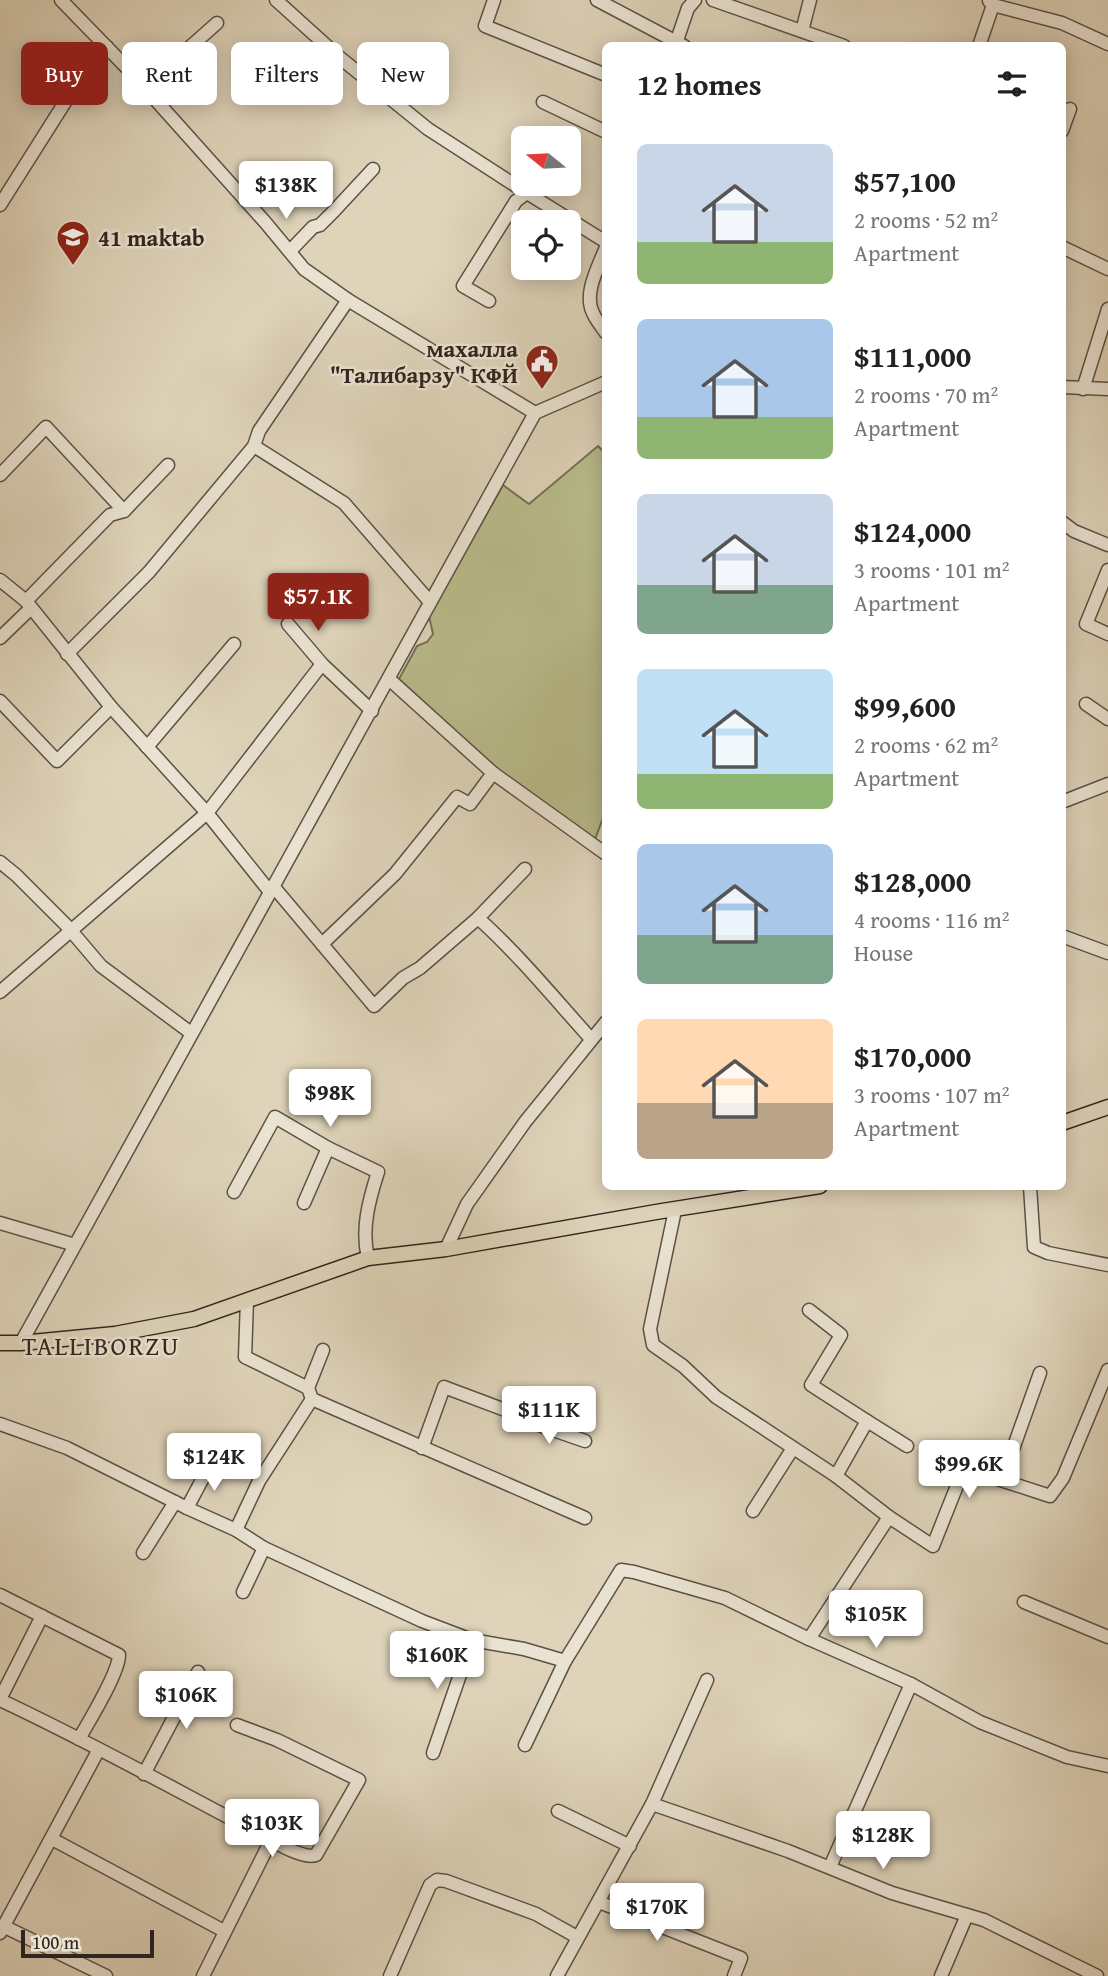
<!DOCTYPE html>
<html lang="en">
<head>
<meta charset="utf-8">
<style>
  :root { --surface:#fff; --page:#f2f2f2; --text:#222; --muted:#767676; --accent:#8f2418 }
  body { margin:0; font-family:"Gentium Book Plus",serif; background:var(--page); color:var(--text); height:100vh; display:flex; flex-direction:column; font-size:26px; white-space:nowrap }
  * { box-sizing:border-box; margin:0 }
  p { font-size:23px; color:var(--muted) }
  .icon { flex:none; width:38px; height:38px; fill:none; stroke:currentColor; stroke-width:2; stroke-linecap:round; stroke-linejoin:round }
  .map { position:relative; flex:1; overflow:hidden }
  .sheet { position:absolute; left:602px; top:42px; width:464px; height:1148px; display:flex; flex-direction:column; background:var(--surface); border-radius:10px; box-shadow:0 4px 18px #0003 }
  .sheet>* { flex:none }
  .top-card { position:absolute; left:21px; top:42px; width:476px; height:63px; display:flex; gap:14px }
  .needle { width:46px; rotate:288deg }
  .buttons { position:absolute; left:511px; top:126px; display:grid; gap:14px }
  .buttons a { display:grid; place-items:center; width:70px; height:70px; border-radius:10px; background:var(--surface); box-shadow:0 4px 18px #0003; font-size:35px }
  .scale { position:absolute; left:21px; bottom:18px; width:133px; box-sizing:border-box; padding-left:7px; border:4px solid #31251f; border-top:0; font-size:19px; line-height:24px; white-space:nowrap; color:#31251f; -webkit-text-stroke:5px #eae3d2; paint-order:stroke }
  .price { position:absolute; translate:-50% -60px; padding:0 16px; border-radius:7px; background:#fff; color:#222; font-size:23px; line-height:46px; filter:drop-shadow(0 2px 4px #0008) }
  .price::after { content:''; position:absolute; left:50%; top:42px; width:21px; height:16px; margin-left:-10px; background:inherit; clip-path:polygon(0 0,100% 0,50% 100%) }
  .price.on { background:var(--accent); color:#fff }
  ul { padding:0; list-style:none }
  li { display:flex; align-items:center; gap:21px; height:175px; padding:0 35px }
  li span { display:grid; place-items:center; flex:none; width:196px; height:140px; border-radius:10px; color:#555 }
  li>.icon { margin-inline-start:auto }
  span .icon { width:84px; height:84px; fill:#fffc; stroke-width:1 }
  li b { font-size:30px }
  h2 { display:flex; justify-content:space-between; align-items:center; height:84px; padding:0 35px; font-size:30px }
  .tag { padding:0 24px; border-radius:10px; background:var(--surface); box-shadow:0 4px 18px #0003; font-size:24px; line-height:63px }
  .tag.on { background:var(--accent); color:#fff }
  .map>svg:first-child { display:block }
  .green { fill:#b9bb8b; stroke:#757055; stroke-width:2 }
  .lines { fill:none; stroke-linecap:round; stroke-linejoin:round }
  .minor-casing { stroke:#5c5146; stroke-width:15 }
  .major-casing { stroke:#31251f; stroke-width:17 }
  .minor { stroke:#eae3d2; stroke-width:12 }
  .major { stroke:#dfd4ba; stroke-width:14 }
  .labels { text-anchor:middle; dominant-baseline:central; stroke-width:5; stroke-linejoin:round; paint-order:stroke }
  .poi-label { font-size:23px; font-weight:bold; fill:#31251f; stroke:#eae3d2; text-anchor:start }
  .quarter-label { font-size:26px; letter-spacing:2px; fill:#31251f; stroke:#eae3d2 }
</style>
</head>
<body>
<div class="map">
<svg width="1108" height="1976" viewBox="0 0 1108 1976">
  <rect width="100%" height="100%" fill="#dfd4ba"/>
  <filter id="stains"><feTurbulence type="fractalNoise" baseFrequency=".00286" numOctaves="4"/><feColorMatrix values="0 0 0 0 .2 0 0 0 0 .09 0 0 0 0 .02 0 0 0 .5 -.17"/></filter>
  <radialGradient id="worn" r=".72"><stop offset=".6" stop-color="#630" stop-opacity="0"/><stop offset="1" stop-color="#630" stop-opacity=".3"/></radialGradient>
  <path class="green" d="M598,446L606,454V810L594,842L490,763L399,679L417,646L427,642L433,634L429,616L503,485L529,504Z"/>
  <g class="lines">
    <defs>
      <g id="minor">
        <path d="M61,0L127,68L265,222L304,269L348,300L535,413"/>
        <path d="M276,0L339,57L428,129L527,193"/>
        <path d="M494,0L485,26L606,75"/>
        <path d="M597,0L684,46"/>
        <path d="M713,0L844,46"/>
        <path d="M993,5L1062,23L1108,44"/>
        <path d="M802,31L810,0"/>
        <path d="M675,46L688,8L695,0"/>
        <path d="M979,46L993,5L989,1"/>
        <path d="M144,88L217,23"/>
        <path d="M543,102L606,132"/>
        <path d="M1062,131L1070,109"/>
        <path d="M0,205L67,99L107,47"/>
        <path d="M606,247C599,266 583,293 593,313C596,320 601,326 606,333"/>
        <path d="M1062,247L1108,269"/>
        <path d="M290,251L313,227L320,225L334,211L373,169"/>
        <path d="M489,301L463,286L516,201L527,193L606,242"/>
        <path d="M1062,387L1108,389"/>
        <path d="M1083,389L1108,309"/>
        <path d="M254,446L344,503L430,602"/>
        <path d="M0,475L46,427L124,511"/>
        <path d="M1062,522L1074,531L1108,545"/>
        <path d="M1108,570L1086,624L1108,634"/>
        <path d="M0,580L26,601L111,707L207,813L270,892"/>
        <path d="M26,601L110,515L124,511L168,465"/>
        <path d="M288,624L322,664"/>
        <path d="M0,638L30,609"/>
        <path d="M67,654L149,572L254,446L259,431L348,300"/>
        <path d="M389,679L493,773"/>
        <path d="M0,701L57,761L111,707"/>
        <path d="M1086,704L1108,719"/>
        <path d="M147,747L234,644"/>
        <path d="M1062,802L1108,784"/>
        <path d="M0,862L16,875L67,926L101,966L191,1033"/>
        <path d="M525,869L478,918C519,955 554,998 591,1039"/>
        <path d="M273,886L374,1006L403,978L420,968L478,918"/>
        <path d="M1062,936L1108,953"/>
        <path d="M322,944L395,874L457,797L470,804L493,773L606,854"/>
        <path d="M0,992L207,813L322,664L372,711"/>
        <path d="M1030,1186L1034,1247L1048,1253L1108,1265"/>
        <path d="M234,1192L275,1117L328,1148L378,1172C369,1200 361,1229 368,1258"/>
        <path d="M304,1203L328,1148"/>
        <path d="M675,1210L650,1329L653,1345L683,1366L716,1397L836,1476"/>
        <path d="M0,1223L75,1245"/>
        <path d="M446,1249L467,1204L525,1122L606,1022"/>
        <path d="M247,1300L245,1357L308,1388L312,1399L585,1518"/>
        <path d="M809,1310L841,1335L811,1385L867,1421"/>
        <path d="M21,1343L535,413L606,382"/>
        <path d="M308,1388L323,1350"/>
        <path d="M529,1419L536,1424L585,1441"/>
        <path d="M0,1424L67,1448L187,1508L236,1530L264,1548L422,1621L472,1640L524,1649L565,1661L621,1570L634,1572L725,1598L809,1639L911,1684L980,1722L1067,1757L1108,1766"/>
        <path d="M422,1448L444,1387L529,1419L534,1405"/>
        <path d="M1002,1480L1040,1373"/>
        <path d="M187,1508L211,1463"/>
        <path d="M753,1511L793,1448"/>
        <path d="M889,1517L836,1476L867,1421L907,1446"/>
        <path d="M236,1530L259,1481L312,1399"/>
        <path d="M143,1553L175,1502"/>
        <path d="M243,1592L264,1548"/>
        <path d="M0,1595L119,1655C119,1673 89,1721 79,1739"/>
        <path d="M1024,1602L1108,1637"/>
        <path d="M809,1639L889,1517L933,1546L964,1468L1050,1496L1063,1478L1108,1370"/>
        <path d="M0,1699L42,1616"/>
        <path d="M0,1700C88,1741 172,1788 258,1833C271,1840 303,1860 316,1855L359,1780L277,1740L237,1725"/>
        <path d="M525,1745L565,1661"/>
        <path d="M433,1753L472,1640"/>
        <path d="M144,1774L198,1672"/>
        <path d="M652,1804L788,1851L892,1893L984,1920L1097,1976"/>
        <path d="M558,1811L630,1846"/>
        <path d="M52,1839L224,1931"/>
        <path d="M830,1867L911,1684"/>
        <path d="M599,1902L741,1958L734,1976"/>
        <path d="M3,1926L106,1976"/>
        <path d="M0,1933L98,1751"/>
        <path d="M203,1976L271,1840"/>
        <path d="M390,1976L430,1885L437,1880L446,1881L536,1914L577,1937"/>
        <path d="M557,1976L652,1804L707,1680"/>
        <path d="M941,1976L967,1915"/>
      </g>
      <g id="major">
        <path d="M1062,1123L1108,1107"/>
        <path d="M0,1343H21L115,1334L194,1319L368,1258L446,1249L656,1212L820,1186"/>
      </g>
    </defs>
    <use href="#minor" class="minor-casing"/>
    <use href="#major" class="major-casing"/>
    <use href="#minor" class="minor"/>
    <use href="#major" class="major"/>
  </g>
  <defs>
    <symbol id="school-pin" viewBox="-11 -11 22 30"><path d="M0 17L-7.5 6A9.5 9.5 0 1 1 7.5 6Z" fill="#8f2418" stroke="#eae3d2"/><path d="M0-5L7-2L0 1L-7-2ZM-4 1L0 2.5L4 1V4Q0 6-4 4Z" fill="#fff"/></symbol>
    <symbol id="civic-pin" viewBox="-11 -11 22 30"><path d="M0 17L-7.5 6A9.5 9.5 0 1 1 7.5 6Z" fill="#8f2418" stroke="#eae3d2"/><path d="M-.6-6.5H3V-4.5H.6V-3L4-1V1h2V6H-6V1h2V-1L-.6-3ZM-1.2 2.5V6h2.4V2.5Z" fill="#fff"/></symbol>
  </defs>
  <g fill-rule="evenodd">
    <use href="#school-pin" x="54" y="218" width="38" height="52"/>
    <use href="#civic-pin" x="523" y="342" width="38" height="52"/>
  </g>
  <g class="labels">
    <g class="poi-label">
      <text x="98" y="237">41 maktab</text>
      <text x="518" y="348" text-anchor="end">махалла<tspan x="518" dy="26">"Талибарзу" КФЙ</tspan></text>
    </g>
    <g class="quarter-label">
      <text x="101" y="1345">TALLIBORZU</text>
    </g>
  </g>
  <rect width="100%" height="100%" filter="url(#stains)"/>
  <rect width="100%" height="100%" fill="url(#worn)"/>
</svg>
<div class="buttons">
<a><svg class="needle" viewBox="-14 -14 28 28"><path d="M0-13l5 13h-10z" fill="#e53935"/><path d="M0 13l5-13h-10z" fill="#767676"/></svg></a>
<a><svg class="icon" aria-label="locate" viewBox="0 0 24 24"><circle cx="12" cy="12" r="6"/><path d="M12 2v4M12 18v4M2 12h4M18 12h4"/></svg></a>
</div>
<div class="scale">100 m</div>
<b class="price" style="left:286px;top:221px">$138K</b>
<b class="price on" style="left:318px;top:633px">$57.1K</b>
<b class="price" style="left:330px;top:1129px">$98K</b>
<b class="price" style="left:549px;top:1446px">$111K</b>
<b class="price" style="left:214px;top:1493px">$124K</b>
<b class="price" style="left:969px;top:1500px">$99.6K</b>
<b class="price" style="left:876px;top:1650px">$105K</b>
<b class="price" style="left:437px;top:1691px">$160K</b>
<b class="price" style="left:186px;top:1731px">$106K</b>
<b class="price" style="left:272px;top:1859px">$103K</b>
<b class="price" style="left:883px;top:1871px">$128K</b>
<b class="price" style="left:657px;top:1943px">$170K</b>
<div class="top-card">
<a class="tag on">Buy</a>
<a class="tag">Rent</a>
<a class="tag">Filters</a>
<a class="tag">New</a>
</div>
<section class="sheet">
<h2>12 homes<svg class="icon" aria-label="filters" viewBox="0 0 24 24"><path d="M4 7h16M4 17h16"/><circle cx="9" cy="7" r="2"/><circle cx="15" cy="17" r="2"/></svg></h2>
<ul>
<li><span style="background:linear-gradient(#c9d6e8 70%,#8fb573 0)"><svg class="icon" aria-label="home" viewBox="0 0 24 24"><path d="M3 11l9-7 9 7M6 9v11h12V9"/></svg></span><div><b>$57,100</b><p>2 rooms · 52 m²</p><p>Apartment</p></div></li>
<li><span style="background:linear-gradient(#a9c7e8 70%,#8fb573 0)"><svg class="icon" aria-label="home" viewBox="0 0 24 24"><path d="M3 11l9-7 9 7M6 9v11h12V9"/></svg></span><div><b>$111,000</b><p>2 rooms · 70 m²</p><p>Apartment</p></div></li>
<li><span style="background:linear-gradient(#c9d6e8 65%,#7fa58c 0)"><svg class="icon" aria-label="home" viewBox="0 0 24 24"><path d="M3 11l9-7 9 7M6 9v11h12V9"/></svg></span><div><b>$124,000</b><p>3 rooms · 101 m²</p><p>Apartment</p></div></li>
<li><span style="background:linear-gradient(#bfe0f5 75%,#8fb573 0)"><svg class="icon" aria-label="home" viewBox="0 0 24 24"><path d="M3 11l9-7 9 7M6 9v11h12V9"/></svg></span><div><b>$99,600</b><p>2 rooms · 62 m²</p><p>Apartment</p></div></li>
<li><span style="background:linear-gradient(#a9c7e8 65%,#7fa58c 0)"><svg class="icon" aria-label="home" viewBox="0 0 24 24"><path d="M3 11l9-7 9 7M6 9v11h12V9"/></svg></span><div><b>$128,000</b><p>4 rooms · 116 m²</p><p>House</p></div></li>
<li><span style="background:linear-gradient(#ffd9b3 60%,#b9a48a 0)"><svg class="icon" aria-label="home" viewBox="0 0 24 24"><path d="M3 11l9-7 9 7M6 9v11h12V9"/></svg></span><div><b>$170,000</b><p>3 rooms · 107 m²</p><p>Apartment</p></div></li>
</ul>
</section>
</div>
</body>
</html>
